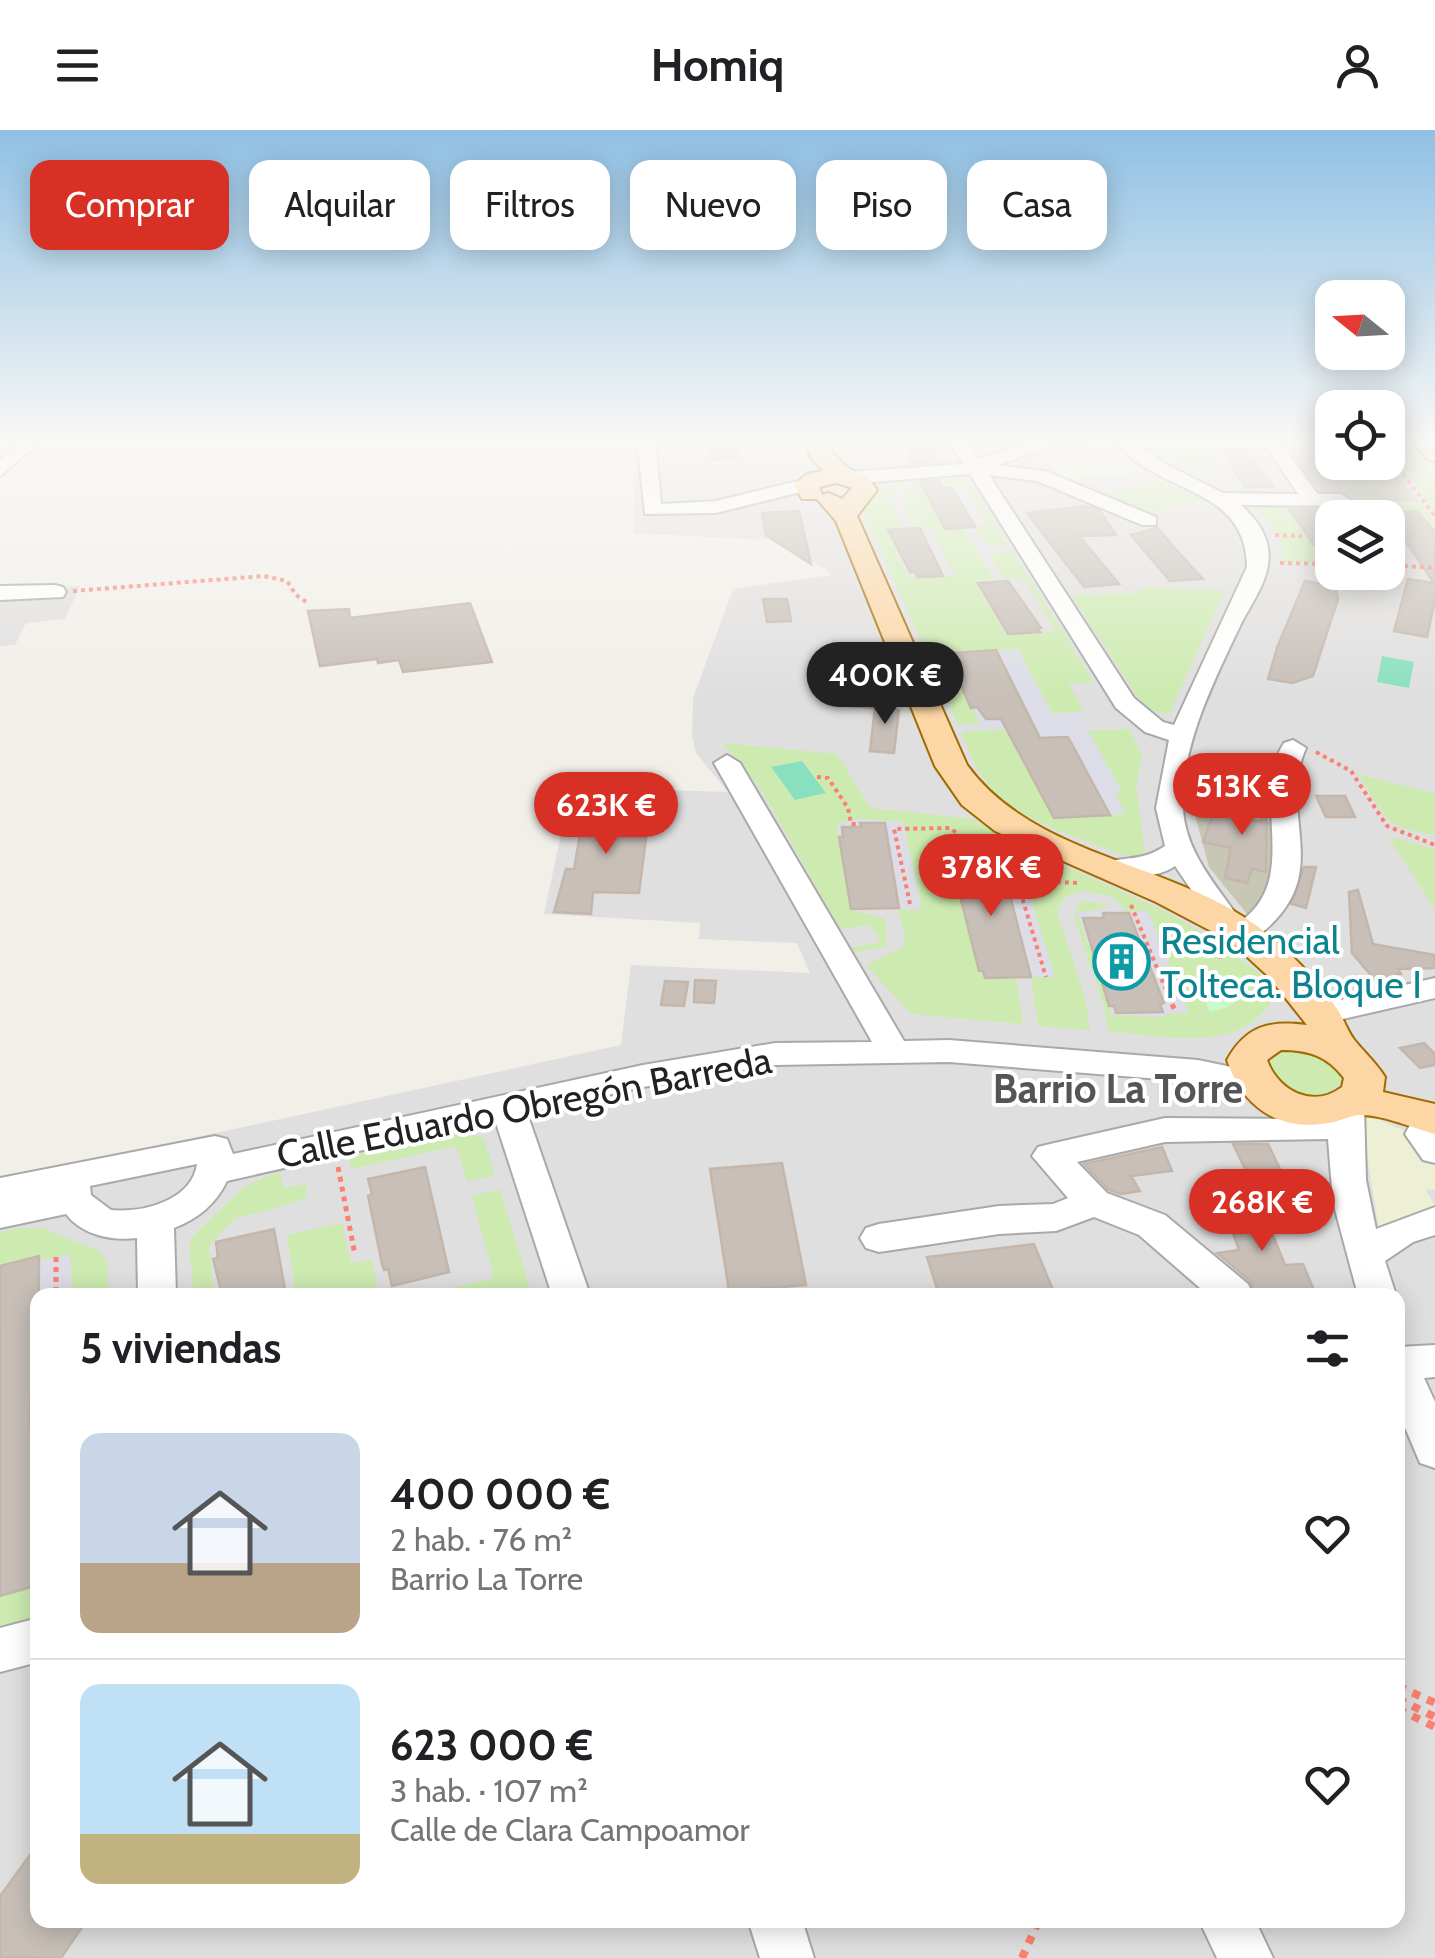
<!DOCTYPE html>
<html lang="es">
<head>
<meta charset="utf-8">
<style>
  :root { --surface:#fff; --page:#f2f2f2; --text:#202124; --muted:#757577; --line:#e0e0e0; --accent:#d93025 }
  body { margin:0; font-family:Cabin,sans-serif; background:var(--page); color:var(--text); height:100vh; display:flex; flex-direction:column; font-size:38px; white-space:nowrap }
  * { box-sizing:border-box; margin:0 }
  p { font-size:32px; color:var(--muted) }
  .icon { flex:none; width:55px; height:55px; fill:none; stroke:currentColor; stroke-width:2; stroke-linecap:round; stroke-linejoin:round }
  .map { position:relative; flex:1; overflow:hidden }
  .panel { position:absolute; left:30px; top:1158px; width:1375px; height:640px; display:flex; flex-direction:column; background:var(--surface); border-radius:20px; box-shadow:0 5px 25px #0003 }
  .panel>* { flex:none }
  .hud { position:absolute; left:30px; top:30px; width:1375px; height:90px; display:flex; gap:20px }
  .needle { width:65px; rotate:288deg }
  .controls { position:absolute; left:1315px; top:150px; display:grid; gap:20px }
  .controls a { display:grid; place-items:center; width:90px; height:90px; border-radius:20px; background:var(--surface); box-shadow:0 5px 25px #0003; font-size:50px }
  .price { position:absolute; translate:-50% -85px; padding:0 22px; border-radius:35px; background:var(--accent); color:#fff; font-size:32px; line-height:65px; filter:drop-shadow(0 2px 5px #0008) }
  .price::after { content:''; position:absolute; left:50%; top:60px; width:30px; height:22px; margin-left:-15px; background:inherit; clip-path:polygon(0 0,100% 0,50% 100%) }
  .price.selected { background:#222; color:#fff }
  ul { padding:0; list-style:none }
  li { display:flex; align-items:center; gap:30px; height:250px; padding:0 50px }
  li+li { border-top:2px solid var(--line) }
  li span { display:grid; place-items:center; flex:none; width:280px; height:200px; border-radius:20px; color:#555 }
  li>.icon { margin-inline-start:auto }
  span .icon { width:120px; height:120px; fill:#fffc; stroke-width:1 }
  li b { font-size:42px }
  h2 { display:flex; justify-content:space-between; align-items:center; height:120px; padding:0 50px; font-size:42px }
  .tag { padding:0 35px; border-radius:20px; background:var(--surface); box-shadow:0 5px 25px #0003; font-size:35px; line-height:90px }
  .tag.selected { background:var(--accent); color:#fff }
  header { display:flex; justify-content:space-between; align-items:center; height:130px; padding:0 50px; background:var(--surface); font-size:45px; font-weight:700 }
  .map>svg:first-child { display:block }
  .residential { fill:#e0dfdf; fill-rule:evenodd }
  .construction { fill:#c7c7b4 }
  .farmland { fill:#eef0d5 }
  .grass { fill:#cdebb0 }
  .park { fill:#c8facc }
  .pitch { fill:#88e0be }
  .plaza { fill:#dddde8 }
  .building { fill:#c7bfb8; stroke:#c4b6ab; stroke-width:2.5 }
  .lines { fill:none; stroke-linecap:round; stroke-linejoin:round }
  .minor-casing { stroke:#a9a9a9; stroke-width:4 }
  .major-casing { stroke:#a06b00; stroke-width:4 }
  .path-far2 { stroke:#fa8072; stroke-width:4; stroke-dasharray:4 4; stroke-linecap:butt }
  .path-far1 { stroke:#fa8072; stroke-width:5; stroke-dasharray:5 5; stroke-linecap:butt }
  .path { stroke:#fa8072; stroke-width:8; stroke-dasharray:8 8; stroke-linecap:butt }
  .minor { fill:#fff; fill-rule:evenodd }
  .major { fill:#fcd6a4; fill-rule:evenodd }
  .labels { text-anchor:middle; dominant-baseline:central; stroke-width:8; stroke-linejoin:round; paint-order:stroke }
  .culture-label { font-size:38px; fill:#0d838f; stroke:#fff; text-anchor:start }
  .street-label { font-size:38px; fill:#222; stroke:#fff }
  .neighbourhood-label { font-size:40px; font-weight:bold; fill:#555; stroke:#fff }
</style>
</head>
<body>
<header><svg class="icon" aria-label="menu" viewBox="0 0 24 24"><path d="M4 6h16M4 12h16M4 18h16"/></svg>Homiq<svg class="icon" aria-label="person" viewBox="0 0 24 24"><circle cx="12" cy="8" r="4"/><path d="M4 21q1-7 8-7t8 7"/></svg></header>
<div class="map">
<svg width="1435" height="1828" viewBox="0 0 1435 1828">
  <rect width="100%" height="100%" fill="#f2efe9"/>
  <g class="residential">
    <path d="M634,309H1332V332H1388V309H1435V1828H0V1050L621,915L631,835L810,843L797,813L699,809L700,793L544,784L571,657L728,662L696,623L692,606L693,568L733,459L831,445L826,439L768,410L634,403ZM1332,388H1388V442H1332ZM38,1165H1398V1790H38Z"/>
    <path d="M80,456L65,489L26,493L15,515L0,516V459Z"/>
  </g>
  <g class="construction">
    <path d="M1285,316H1332V332H1388L1418,371H1350L1345,366L1322,364Z"/>
    <path d="M1193,678L1278,694L1273,759L1254,785L1247,784L1209,737Z"/>
  </g>
  <g class="farmland">
    <path d="M1108,312L1143,342L1059,350L1052,329Z"/>
    <path d="M1380,987L1383,992L1412,1004L1435,1030V1059L1426,1060L1435,1076V1086L1379,1099L1362,996L1366,989Z"/>
  </g>
  <g class="grass">
    <path d="M1388,309H1401L1435,348V383L1388,322Z"/>
    <path d="M1154,316L1260,318L1263,319L1208,318L1221,339H1188Z"/>
    <path d="M954,346L968,352L1009,415C989,416 984,415 975,397L988,396L963,354L921,356L963,398L994,449L975,450L1005,504L1056,501L1023,448L1004,449L990,425L1012,420L1094,552L1069,554L1083,581L1053,584L1018,520L956,521L957,526L951,530L981,594L958,595L862,378L883,358L903,350L904,354L890,369L904,399L887,400L908,447L955,445L931,398H914L900,369L914,356L915,350Z"/>
    <path d="M1161,351L1206,369L1137,385L1095,365Z"/>
    <path d="M1354,371H1418L1435,392V403L1418,382L1393,381L1395,388L1367,387Z"/>
    <path d="M1255,373L1317,374L1320,380L1295,379L1294,387L1314,415H1332V433L1284,432L1278,403L1254,377Z"/>
    <path d="M1141,457L1225,461L1170,582L1165,584L1145,578L1071,465L1139,463Z"/>
    <path d="M1004,599L1015,605L1064,689L1078,688L1121,660L1088,601L1129,599L1142,624L1136,656L1145,723L1133,727L1119,724C1073,705 1009,689 981,645C972,632 967,616 961,601Z"/>
    <path d="M723,613L837,624L870,678L973,689L1018,715L1165,781L1208,806L1262,845L1269,857V875C1234,925 1159,905 1108,901L1104,876L1075,790L1077,776L1084,771L1100,773L1108,778L1078,783L1088,815L1093,816L1097,828L1093,829L1098,845H1103L1112,884L1188,883L1148,781H1125L1114,767L1081,761L1063,769L1057,782L1085,868L1090,900L1038,896L1031,847H1054L1019,731L976,727V732H956L979,841L986,848L1016,847L1023,894L911,884L866,835L903,817L905,805L898,779L921,778L903,692L837,693L845,746H850V780L885,788L887,816L854,823L850,818L881,812L870,795L840,799L762,661Z"/>
    <path d="M1358,644L1435,663V705C1383,698 1385,686 1358,644Z"/>
    <path d="M1388,706L1435,719V780Z"/>
    <path d="M1275,920H1315L1342,944L1341,953C1316,979 1283,959 1266,935Z"/>
    <path d="M462,1001L484,1008L495,1045L467,1052L456,1016L352,1039L348,1026Z"/>
    <path d="M279,1041L284,1058L306,1054L307,1064L302,1070L234,1089L209,1116L214,1165H194L189,1116L193,1106L245,1056Z"/>
    <path d="M500,1059L530,1158L498,1165H422L494,1148L472,1066Z"/>
    <path d="M342,1093L351,1133L372,1130L379,1165H296L287,1105Z"/>
    <path d="M18,1098H43L99,1121L107,1131L108,1158L72,1165L70,1124L38,1131V1126L0,1136V1102Z"/>
    <path d="M37,1455V1487L0,1498V1466Z"/>
  </g>
  <path class="park" d="M1240,848C1244,869 1230,879 1210,882L1195,849Z"/>
  <g class="pitch">
    <path d="M1382,526L1414,532L1409,558L1377,552Z"/>
    <path d="M802,631L826,663L795,670L771,637Z"/>
  </g>
  <g class="plaza">
    <path d="M1207,318L1246,319L1248,322H1224L1240,352L1270,353L1250,324H1261L1284,360L1243,363L1232,358L1222,342L1188,339H1220Z"/>
    <path d="M996,520H1018L1052,584L1078,583L1121,661L1114,662L1126,684L1110,685L1068,607L1007,605L1004,599L961,601L958,595L980,594L973,578L983,579L987,589H999Z"/>
    <path d="M862,689L903,692L922,779L850,780V773H854L855,779L898,778L900,770L892,745L895,744L893,733H889L885,693L842,697L843,707H839L837,693Z"/>
    <path d="M1002,731H1019L1055,847H1031L1029,839L1033,838L1021,810L1022,802L1013,782L1016,781L1005,755L1008,754Z"/>
    <path d="M1124,778L1125,781H1148L1189,883L1165,884V887L1112,885L1109,876H1114L1117,883L1163,882L1160,874L1164,873L1129,783L1084,788L1087,799H1083L1077,782Z"/>
    <path d="M70,1124L72,1165H39L38,1131Z"/>
  </g>
  <g class="building">
    <path d="M733,309L741,329L712,330L706,310Z"/>
    <path d="M908,309H933L936,332L910,334Z"/>
    <path d="M1224,322H1248L1273,357H1245Z"/>
    <path d="M939,350L940,357L953,359L975,397L945,399L920,352Z"/>
    <path d="M1087,376L1100,381L1116,405L1079,406L1119,454L1084,457L1027,383Z"/>
    <path d="M1289,379L1323,380L1332,397V415H1314Z"/>
    <path d="M799,381L811,434L766,405L762,383Z"/>
    <path d="M1392,381L1418,382L1435,402V470L1427,507L1394,501L1408,449L1434,453L1390,388H1395Z"/>
    <path d="M920,398L943,446L918,447L915,442H910L888,400Z"/>
    <path d="M1157,398L1189,434L1203,449L1170,451L1131,405Z"/>
    <path d="M1008,451L1041,498H1037L1040,502L1008,504L978,453Z"/>
    <path d="M1305,451L1335,456L1338,469L1313,546L1292,553L1268,549L1277,518Z"/>
    <path d="M763,469H787L791,491L767,492Z"/>
    <path d="M470,473L492,532L403,542L399,530L378,533L377,529L320,536L308,481L349,479L350,488Z"/>
    <path d="M996,520L1040,608L1068,607L1110,685L1054,688L1001,589H986L977,577L971,578L951,533H962L953,523Z"/>
    <path d="M837,521L880,523L873,578L849,576L851,567L836,566L840,545H835Z"/>
    <path d="M876,569L895,570V580H899L894,623L870,621Z"/>
    <path d="M1267,659L1266,742L1252,739L1247,753L1225,748L1231,718L1203,712L1214,681L1263,692L1244,660Z"/>
    <path d="M1316,666H1345L1355,687H1326Z"/>
    <path d="M585,676L650,677L639,763L593,762L591,784L554,782L566,739H574Z"/>
    <path d="M860,693H885L899,778L851,779L839,707H843L842,697H861Z"/>
    <path d="M975,727H1000L1031,847L985,848L983,841H979L954,742H959L956,732H976Z"/>
    <path d="M1304,737H1316L1306,778L1291,774Z"/>
    <path d="M1358,760L1373,814L1435,825V838L1398,839L1401,844H1396L1401,852L1381,857L1352,823L1349,762Z"/>
    <path d="M1103,783H1129L1164,873L1160,874L1163,882L1116,883L1114,876H1109L1083,788H1104Z"/>
    <path d="M695,850L716,851L714,873L694,872Z"/>
    <path d="M665,851L688,852L684,876L661,875Z"/>
    <path d="M1424,913L1435,924V935L1420,938L1400,918Z"/>
    <path d="M1233,1014H1268L1281,1041L1247,1043Z"/>
    <path d="M1162,1017L1172,1041L1131,1046L1140,1061L1121,1064L1109,1060L1084,1034Z"/>
    <path d="M782,1033L806,1155L729,1161L710,1039Z"/>
    <path d="M425,1037L449,1142L392,1156L388,1139L384,1140L382,1134L368,1066L372,1064L368,1049Z"/>
    <path d="M1259,1071L1285,1135L1303,1134L1316,1165H1257L1250,1151L1217,1123L1239,1120L1222,1073Z"/>
    <path d="M274,1099L286,1165H222L213,1129L218,1128L216,1112Z"/>
    <path d="M1034,1114L1055,1165H939L927,1127Z"/>
    <path d="M39,1126L38,1255L31,1257L30,1298L38,1296V1455L0,1466V1136Z"/>
    <path d="M38,1714V1790H87L61,1828H0V1766Z"/>
  </g>
  <g class="lines">
    <defs>
      <g id="minor">
        <path d="M24,309H44L0,346V330Z"/>
        <path d="M637,309H655L661,374L716,371L806,349L816,355L813,359L716,383L645,384Z"/>
        <path d="M948,309H966L979,329L1042,309H1069L999,335L1048,342L1156,387V395H1142L1037,351L989,345L1134,568L1163,592L1174,595L1247,437C1246,353 1154,366 1114,309H1278L1318,364H1341L1351,370L1341,376L1241,375C1258,391 1272,409 1268,434C1266,454 1249,478 1240,496C1214,551 1181,615 1183,677C1184,721 1217,756 1241,791C1302,747 1249,666 1284,613L1293,610L1306,618C1275,688 1340,745 1254,809H1232L1230,800L1217,798L1175,736C1159,748 1120,750 1100,745L1096,739L1100,733C1127,726 1141,732 1165,716L1156,678L1169,610L1145,602L1116,578L970,344L849,354L839,348L849,342L963,334ZM1141,317L1267,318L1298,364L1223,363L1167,335Z"/>
        <path d="M55,455L63,457L66,462L63,467L0,470V456Z"/>
        <path d="M727,625L740,633L904,911L949,910L1198,930L1265,944L1270,952L1265,960L1253,963L1198,952L949,932L775,935L643,957L527,983L590,1165H552L495,990L227,1051C216,1074 198,1089 174,1098L176,1165H138L137,1108C111,1111 82,1105 66,1084L0,1098V1048L215,1006L227,1009L233,1024L643,935L775,913L872,912L714,633ZM197,1034C192,1071 142,1083 111,1080L91,1065L90,1056Z"/>
        <path d="M1435,848V868L1321,894L1310,891L1305,884L1310,877Z"/>
        <path d="M1347,965L1359,969L1364,977L1366,1050L1376,1099L1435,1077V1105L1413,1112L1385,1131L1396,1165H1358L1333,1072L1328,1009L1165,1012L1077,1032L1107,1063L1165,1085L1248,1154L1253,1165H1208L1139,1105L1094,1087L1056,1101L999,1104L879,1122L866,1118L860,1108L866,1098L879,1094L999,1076L1053,1074L1068,1068L1032,1026L1038,1017L1050,1014L1165,988L1329,989L1335,969Z"/>
        <path d="M1422,992L1435,996V1033L1423,1030L1405,1004L1410,995Z"/>
        <path d="M1435,1215V1247L1424,1248L1435,1272V1338L1420,1333L1398,1281V1217Z"/>
        <path d="M38,1488V1532L0,1542V1498Z"/>
        <path d="M748,1790H802L814,1828H760Z"/>
        <path d="M1199,1790H1255L1273,1828H1217Z"/>
      </g>
      <g id="major">
        <path d="M803,309H825C835,329 847,341 868,347L877,360L857,386L967,635C1034,727 1168,731 1257,796C1286,818 1317,849 1337,879C1344,889 1348,903 1356,912C1366,924 1376,933 1385,947L1383,962L1435,974V1004C1413,998 1381,984 1359,985C1349,986 1338,992 1328,993C1278,1002 1242,976 1227,930C1246,896 1269,890 1307,895L1268,846L1230,811L1156,772L995,701L962,675L935,636L836,391L817,369H802L794,355L807,344L823,341L811,327ZM837,353L852,358L842,369L829,363L822,365L819,357ZM1281,920C1309,920 1327,926 1344,948L1342,957C1313,979 1278,961 1267,930Z"/>
        <path d="M1411,309H1434L1435,331L1427,329Z"/>
      </g>
    </defs>
    <use href="#minor" class="minor-casing"/>
    <use href="#major" class="major-casing"/>
    <g class="path-far2">
      <path d="M1388,325L1435,386"/>
      <path d="M1275,405L1302,406"/>
      <path d="M1280,433L1332,434"/>
      <path d="M1388,435L1435,438"/>
      <path d="M73,461L264,446L287,451L296,465L308,473"/>
      <path d="M1316,622L1351,641L1387,696L1435,715"/>
      <path d="M817,647L828,648L848,678L851,694H858"/>
      <path d="M1011,731L1046,847"/>
      <path d="M1017,750L1077,753"/>
      <path d="M910,774L894,699L950,698L987,726"/>
      <path d="M1131,775L1169,867"/>
      <path d="M1160,809L1195,808L1220,827L1225,825"/>
    </g>
    <g class="path-far1">
      <path d="M1168,865L1176,883"/>
      <path d="M338,1037L355,1125"/>
      <path d="M56,1127V1165"/>
    </g>
    <g class="path">
      <path d="M1398,1556L1435,1573"/>
      <path d="M1398,1569L1435,1587"/>
      <path d="M1398,1579L1435,1597"/>
      <path d="M1022,1828L1039,1790"/>
    </g>
    <use href="#minor" class="minor"/>
    <use href="#major" class="major"/>
  </g>
  <linearGradient id="sky" x2="0" y2="1"><stop stop-color="#8fc0e4"/><stop offset="0.55" stop-color="#f9f8f5"/><stop offset="1" stop-color="#f9f8f5" stop-opacity="0"/></linearGradient>
  <rect width="1435" height="565" fill="url(#sky)"/>
  <defs>
    <symbol id="building-ring" viewBox="-11 -11 22 22"><circle r="9.5" fill="#fff" stroke="#0f9aa8" stroke-width="1.5"/><path d="M-4-6H4V6H1V3H-1V6H-4ZM-2.5-4.3h1.7v1.8h-1.7ZM.8-4.3h1.7v1.8H.8ZM-2.5-1h1.7V.8h-1.7ZM.8-1h1.7V.8H.8Z" fill="#0f9aa8"/></symbol>
  </defs>
  <g fill-rule="evenodd">
    <use href="#building-ring" x="1090" y="800" width="63" height="63"/>
  </g>
  <g class="labels">
    <g class="culture-label">
      <text x="1160" y="810">Residencial<tspan x="1160" dy="44">Tolteca. Bloque I</tspan></text>
    </g>
    <g class="street-label">
      <text transform="translate(524 977) rotate(-11)">Calle Eduardo Obregón Barreda</text>
    </g>
    <g class="neighbourhood-label">
      <text x="1118" y="958">Barrio La Torre</text>
    </g>
  </g>
</svg>
<div class="controls">
<a><svg class="needle" viewBox="-14 -14 28 28"><path d="M0-13l5 13h-10z" fill="#e53935"/><path d="M0 13l5-13h-10z" fill="#757577"/></svg></a>
<a><svg class="icon" aria-label="locate" viewBox="0 0 24 24"><circle cx="12" cy="12" r="6"/><path d="M12 2v4M12 18v4M2 12h4M18 12h4"/></svg></a>
<a><svg class="icon" aria-label="layers" viewBox="0 0 24 24"><path d="M12 4l9 5-9 5-9-5zM3 14l9 5 9-5"/></svg></a>
</div>
<b class="price selected" style="left:885px;top:597px">400K €</b>
<b class="price" style="left:1242px;top:708px">513K €</b>
<b class="price" style="left:606px;top:727px">623K €</b>
<b class="price" style="left:991px;top:789px">378K €</b>
<b class="price" style="left:1262px;top:1124px">268K €</b>
<div class="hud">
<a class="tag selected">Comprar</a>
<a class="tag">Alquilar</a>
<a class="tag">Filtros</a>
<a class="tag">Nuevo</a>
<a class="tag">Piso</a>
<a class="tag">Casa</a>
</div>
<section class="panel">
<h2>5 viviendas<svg class="icon" aria-label="filters" viewBox="0 0 24 24"><path d="M4 7h16M4 17h16"/><circle cx="9" cy="7" r="2"/><circle cx="15" cy="17" r="2"/></svg></h2>
<ul>
<li><span style="background:linear-gradient(#c9d6e8 65%,#b9a48a 0)"><svg class="icon" aria-label="home" viewBox="0 0 24 24"><path d="M3 11l9-7 9 7M6 9v11h12V9"/></svg></span><div><b>400 000 €</b><p>2 hab. · 76 m²</p><p>Barrio La Torre</p></div><svg class="icon" aria-label="heart" viewBox="0 0 24 24"><path d="M12 20l-8-8c-3-5 5-10 8-4 3-6 11-1 8 4z"/></svg></li>
<li><span style="background:linear-gradient(#bfe0f5 75%,#c2b280 0)"><svg class="icon" aria-label="home" viewBox="0 0 24 24"><path d="M3 11l9-7 9 7M6 9v11h12V9"/></svg></span><div><b>623 000 €</b><p>3 hab. · 107 m²</p><p>Calle de Clara Campoamor</p></div><svg class="icon" aria-label="heart" viewBox="0 0 24 24"><path d="M12 20l-8-8c-3-5 5-10 8-4 3-6 11-1 8 4z"/></svg></li>
</ul>
</section>
</div>
</body>
</html>
